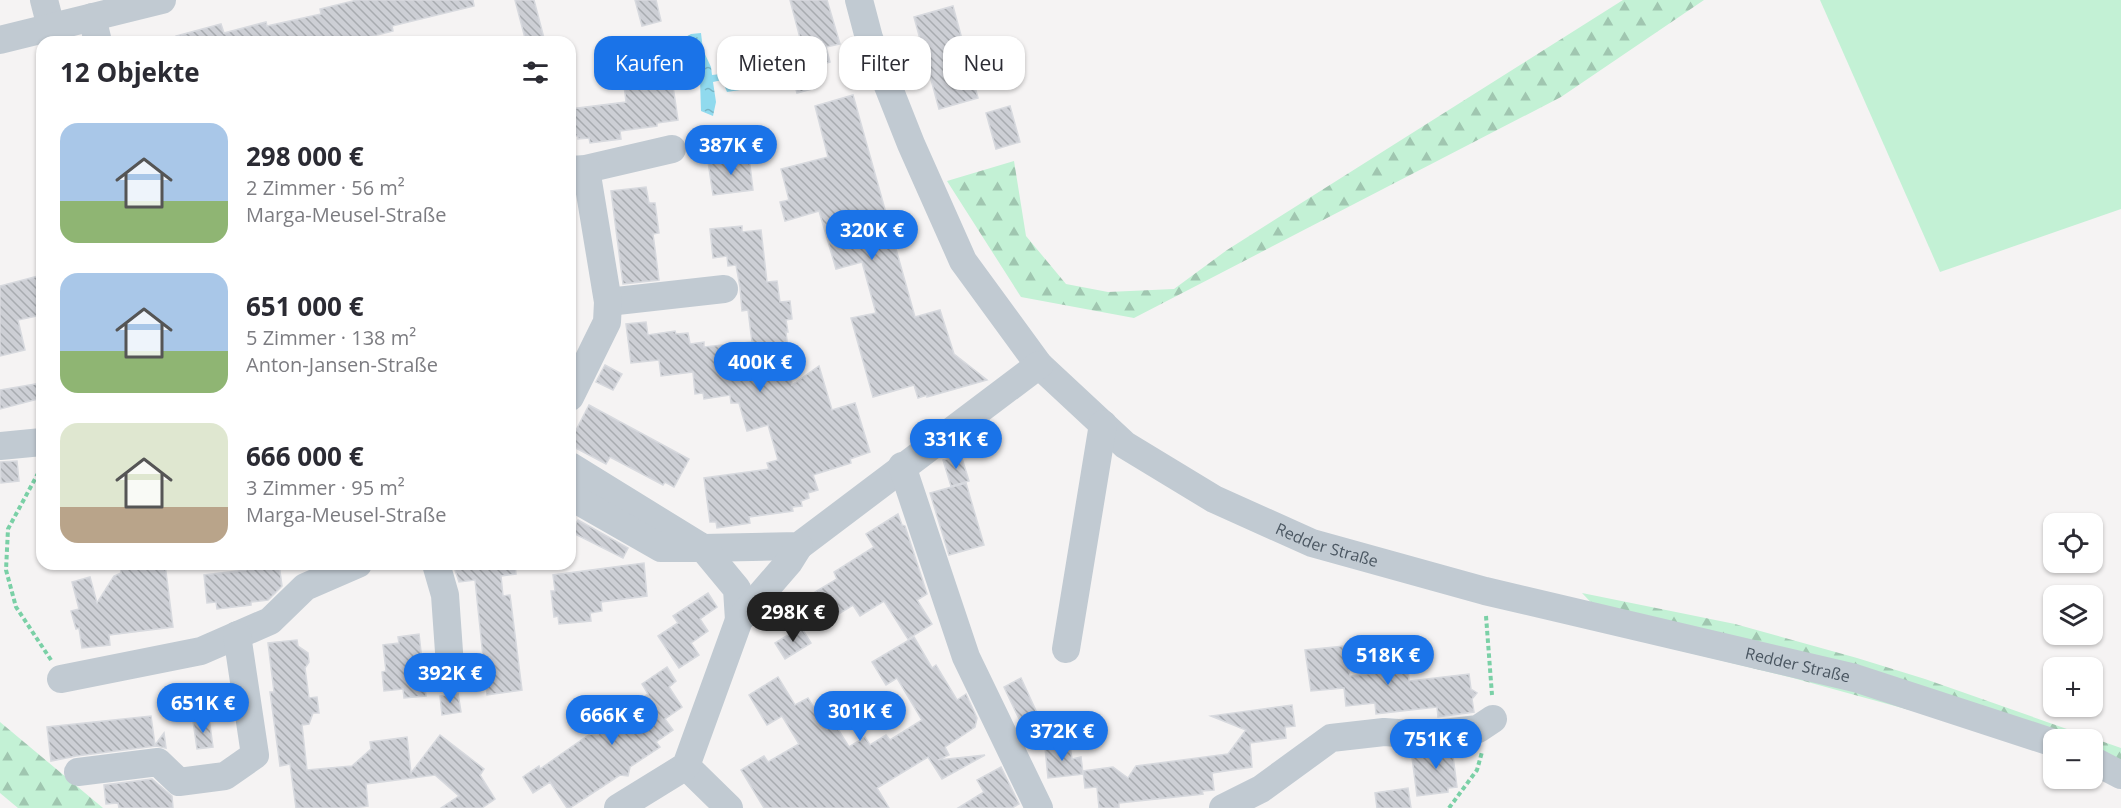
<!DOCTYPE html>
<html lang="de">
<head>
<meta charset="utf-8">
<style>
  :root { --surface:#fff; --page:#f7f7f7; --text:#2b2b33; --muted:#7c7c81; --accent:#1a73e8 }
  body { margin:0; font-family:"Open Sans",sans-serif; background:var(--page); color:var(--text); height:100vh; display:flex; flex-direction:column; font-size:22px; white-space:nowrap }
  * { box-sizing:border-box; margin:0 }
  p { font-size:20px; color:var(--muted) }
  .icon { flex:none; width:33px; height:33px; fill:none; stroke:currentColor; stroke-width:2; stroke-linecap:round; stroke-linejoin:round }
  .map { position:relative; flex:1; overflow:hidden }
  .drawer { position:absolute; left:36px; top:36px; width:540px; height:534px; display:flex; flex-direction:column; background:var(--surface); border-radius:18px; box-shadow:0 2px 4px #0004 }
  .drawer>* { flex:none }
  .banner { position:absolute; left:594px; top:36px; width:570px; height:54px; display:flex; gap:12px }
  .buttons { position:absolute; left:2043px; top:513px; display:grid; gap:12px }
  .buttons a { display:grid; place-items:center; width:60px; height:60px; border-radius:12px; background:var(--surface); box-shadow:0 2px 4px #0004; font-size:30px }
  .price { position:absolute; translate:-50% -51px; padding:0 14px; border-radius:21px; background:var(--accent); color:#fff; font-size:20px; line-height:39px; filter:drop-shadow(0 2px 3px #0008) }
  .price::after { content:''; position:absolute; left:50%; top:36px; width:18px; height:14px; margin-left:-9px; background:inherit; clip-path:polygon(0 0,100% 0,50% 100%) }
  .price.current { background:#222; color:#fff }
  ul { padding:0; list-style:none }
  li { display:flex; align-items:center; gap:18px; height:150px; padding:0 24px }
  li span { display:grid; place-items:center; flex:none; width:168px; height:120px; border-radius:18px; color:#555 }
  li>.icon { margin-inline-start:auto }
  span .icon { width:72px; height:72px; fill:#fffc; stroke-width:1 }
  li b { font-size:26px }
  h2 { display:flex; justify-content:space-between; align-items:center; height:72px; padding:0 24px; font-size:26px }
  .chip { padding:0 21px; border-radius:18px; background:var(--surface); box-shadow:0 2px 4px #0004; font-size:21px; line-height:54px }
  .chip.current { background:var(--accent); color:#fff }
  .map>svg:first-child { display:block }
  .green { fill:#c3f1d5 }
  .forest { fill:url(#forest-firs) }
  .water { fill:url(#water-ripples) }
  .building { fill:url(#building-back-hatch); stroke:#d7d9de; stroke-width:1.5 }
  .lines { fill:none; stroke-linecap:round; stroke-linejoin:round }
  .path { stroke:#7ad0a6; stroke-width:4; stroke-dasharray:4.5 3; stroke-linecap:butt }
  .minor { stroke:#c1cad2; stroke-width:28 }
  .labels { text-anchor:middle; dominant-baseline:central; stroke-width:4.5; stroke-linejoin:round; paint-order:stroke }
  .street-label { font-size:16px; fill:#4a5661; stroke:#fff }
</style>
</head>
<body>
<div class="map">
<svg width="2121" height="808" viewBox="0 0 2121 808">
  <defs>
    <pattern id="forest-firs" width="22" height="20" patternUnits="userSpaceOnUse" patternTransform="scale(1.5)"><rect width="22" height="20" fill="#c3f1d5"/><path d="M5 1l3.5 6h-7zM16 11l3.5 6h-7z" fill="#a0c6b0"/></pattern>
    <pattern id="water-ripples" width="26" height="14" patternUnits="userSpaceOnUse" patternTransform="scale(1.5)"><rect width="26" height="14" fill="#90daee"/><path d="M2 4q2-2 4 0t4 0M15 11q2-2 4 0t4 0" fill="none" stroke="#78b4c4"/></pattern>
    <pattern id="building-back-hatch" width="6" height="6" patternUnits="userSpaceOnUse" patternTransform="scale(1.5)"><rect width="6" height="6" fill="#cdcfd5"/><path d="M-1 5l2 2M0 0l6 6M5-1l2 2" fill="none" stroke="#a8abb0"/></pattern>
  </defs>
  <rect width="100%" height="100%" fill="#f5f3f3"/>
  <path class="green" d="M1820,0H2121V209L1940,272Z"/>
  <g class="forest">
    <path d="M1623,0H1704L1561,97L1134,318L1021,297L947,181L1014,161L1026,236L1066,284L1108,292L1174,289L1227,250Z"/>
    <path d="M1582,593L1735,624L1857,658L1925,679L2121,748V760L2093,753L2092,740H2054L1913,711L1793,678L1624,637Z"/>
    <path d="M0,722L103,808H18L0,793Z"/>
  </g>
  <path class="water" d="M701,33L703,50L711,67L712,75L721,74L723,61L730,59L734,63L740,90L727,92L722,80L713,82L716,102L713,116L701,111L700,79L695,77L682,39L691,34Z"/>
  <g class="building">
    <path d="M357,0H473L474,6L392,26L393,31L350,42H177L176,36L221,24L224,33L266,22L267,26L321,14L320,9Z"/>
    <path d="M515,0H534L545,42H526Z"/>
    <path d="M635,0H656L661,21L642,26Z"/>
    <path d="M790,0H827L840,44L826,47L830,62L810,68L816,88L797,93L789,62L805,57Z"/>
    <path d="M953,6L978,98L939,109L914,17Z"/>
    <path d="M642,74L644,90L673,86L678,120L657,123V126L620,131L621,139L590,143L589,138L578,139V136H570V109L626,102L623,76Z"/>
    <path d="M853,95L915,317L940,310L954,354L987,380L927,397V395L918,398L914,385L873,397L851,318L876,313L862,262L836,269L819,211L785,221L780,202L789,200L781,169L828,157L815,106Z"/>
    <path d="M1010,106L1020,142L996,149L986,113Z"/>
    <path d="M749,157L753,190L713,195L708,162Z"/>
    <path d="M646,187L649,203H655L659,233L653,234L659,280L623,284L611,191Z"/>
    <path d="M742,226V232L761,230L767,282L777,281L780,302L790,301L792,319L786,320L788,332H786L792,385L819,366L832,410L855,403L870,452L850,459L851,463L813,475L818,490L808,493L809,498L801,501L802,506L792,507L793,511L749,517L750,523L717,528L716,522H710L704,478L769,469L767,463L778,460L768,425L747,431L739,403H731L730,395L704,399L703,393L695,394L693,372L661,376L659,360L631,363L626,324L646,322L648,335L675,331L676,334L688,333L690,344L704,342V347L752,342L748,310L742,311L740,287L736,265L728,266L727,256L713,258L710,229Z"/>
    <path d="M42,275V315L18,320L25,350L0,356V286Z"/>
    <path d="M605,365L622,374L613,390L596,382Z"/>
    <path d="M42,383V398L0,409V390Z"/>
    <path d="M589,405L689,459L674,487L665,482L663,485L610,457L606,464L570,445V442Z"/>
    <path d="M961,455L969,481L951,486L943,460Z"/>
    <path d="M17,461L19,481L1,483L0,462Z"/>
    <path d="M966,483L984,545L949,555L930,493Z"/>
    <path d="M898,514L902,525L905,526L927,594L917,600L932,624L908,639L884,601L860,616L853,605L816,628L800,601L837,579L834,572L874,547L866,534Z"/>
    <path d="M578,520L628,548L623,558L571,532Z"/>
    <path d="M644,563L647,596L601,602L602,611L590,613L591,621L559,624L558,616L554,617L551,591H555L553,575Z"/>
    <path d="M120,564H165L173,627L109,635L110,645L82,648L79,628L76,629L71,611L79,609L72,582L90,577L97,603L114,576L121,573Z"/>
    <path d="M263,564H279L282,586L268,600L251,602V605L217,609L216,602L207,603L204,575L246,570L245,566Z"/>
    <path d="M453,564H515L516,574L501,576L503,596L510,595L522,690L487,695L475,580L459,582Z"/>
    <path d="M708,593L717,607L700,619L708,631L691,643L699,655L679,668L658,636L678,623L673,616Z"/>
    <path d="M801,627L811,643L785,659L775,643Z"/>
    <path d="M419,634L426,696L404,698L403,689L384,691L382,672L386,671L383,645L399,643L398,637Z"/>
    <path d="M914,637L932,668L936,665L957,700L966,694L977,718L975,727L945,747L949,755L938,760L985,755L942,779L928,757L877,788L889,808H764L741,770L764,756L768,762L799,744L782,716L767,725L749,695L778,677L795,705L808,698L827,729L835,724L849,747L865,737L870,745L886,735L890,740L922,720L897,678L886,685L872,662Z"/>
    <path d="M297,640L298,646L308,653L309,662L305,668L309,698L317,697L319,713H313L309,724L302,725L307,770L352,766L371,749L370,742L407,737L411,773L440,735L484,769L480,775L495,799L482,808H441L459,796L435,775L366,784L368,806L352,808H296L290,764L280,766L270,692H274L268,643Z"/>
    <path d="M1344,646L1350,676L1408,669L1409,681L1469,674L1471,689L1477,693L1472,699L1474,712L1438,717L1437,707L1376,714L1375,703L1346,706L1344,688L1311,691L1305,650Z"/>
    <path d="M667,667L676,681L669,687L682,707L665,719L673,730L656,742L660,747L630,767L628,776L620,775L570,808H567L550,782L533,793L523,777L539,766L540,769L590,734L597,735L618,720L619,713L648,694L642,684Z"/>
    <path d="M1021,678L1037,713L1020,721L1004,687Z"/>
    <path d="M458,693L461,712L442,715L440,696Z"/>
    <path d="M1292,705L1295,726L1285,727L1286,738L1250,743L1252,767L1212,773L1214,790L1202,791L1203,794L1119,803V808H1099L1097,787L1085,788L1083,771L1113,767L1128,778L1136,766L1228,754L1246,730L1211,716Z"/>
    <path d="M151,716L155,745L164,733L166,748L156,746L76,756L51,761L47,727Z"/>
    <path d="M209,718L213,747L197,749L193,721Z"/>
    <path d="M1070,745L1072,759L1081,757L1083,774L1048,778L1045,748Z"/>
    <path d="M1473,746L1474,753L1453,756L1457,787L1448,788V792L1417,796L1411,750L1428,751Z"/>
    <path d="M1001,767L1019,804L1012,808H958L984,792L977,780Z"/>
    <path d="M152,779L172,796L173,808H119L118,803L106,804L104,785Z"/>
    <path d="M1408,788L1411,808H1377L1375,793Z"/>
  </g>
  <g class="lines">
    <g class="path">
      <path d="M42,466L8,529L6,570L16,607L51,660"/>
      <path d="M1486,616L1492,695"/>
      <path d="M1449,808L1477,770L1482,752"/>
    </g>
    <g class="minor">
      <path d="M44,0L51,27"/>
      <path id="s1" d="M859,0L869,38L911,144L963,261L1039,365L1125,445L1214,499L1312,543L1485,591L1855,678L2054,743"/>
      <path d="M92,17L98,42"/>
      <path d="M0,40L162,0"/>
      <path d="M570,170L586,169L672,149"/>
      <path d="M608,302L724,289"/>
      <path d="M570,397L607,322L608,302L586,169"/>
      <path d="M0,446L42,442"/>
      <path d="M570,466L703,548L799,546L1039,365"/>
      <path d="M902,466L966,657L1039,808"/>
      <path d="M570,496L661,548H703L737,589L739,620"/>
      <path d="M436,564L445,595L450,666"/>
      <path d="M1066,649L1103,424"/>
      <path d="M61,679L201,651L270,621L305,587L358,564"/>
      <path d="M2092,760L2121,775"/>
      <path d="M686,766L729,808"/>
      <path d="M78,772L158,762L179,782L225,776L255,755L237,635"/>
      <path d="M618,808L686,766L739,620L789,562L799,546"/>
      <path d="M1223,808L1261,789L1331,738L1384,732L1426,735L1478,729L1493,719"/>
    </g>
  </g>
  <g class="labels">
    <g class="street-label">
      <text stroke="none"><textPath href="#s1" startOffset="754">Redder Straße</textPath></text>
      <text stroke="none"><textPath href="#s1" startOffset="1240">Redder Straße</textPath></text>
    </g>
  </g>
</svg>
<div class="buttons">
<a><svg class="icon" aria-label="locate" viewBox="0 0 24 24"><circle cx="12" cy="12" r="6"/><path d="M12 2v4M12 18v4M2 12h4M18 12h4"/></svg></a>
<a><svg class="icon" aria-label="layers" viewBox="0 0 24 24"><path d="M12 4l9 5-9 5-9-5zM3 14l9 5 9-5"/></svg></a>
<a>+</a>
<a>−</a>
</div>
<b class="price" style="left:731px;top:176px">387K €</b>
<b class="price" style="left:872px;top:261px">320K €</b>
<b class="price" style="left:760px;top:393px">400K €</b>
<b class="price" style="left:956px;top:470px">331K €</b>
<b class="price current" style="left:793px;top:643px">298K €</b>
<b class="price" style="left:1388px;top:686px">518K €</b>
<b class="price" style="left:450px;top:704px">392K €</b>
<b class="price" style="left:203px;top:734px">651K €</b>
<b class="price" style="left:860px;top:742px">301K €</b>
<b class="price" style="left:612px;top:746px">666K €</b>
<b class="price" style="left:1062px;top:762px">372K €</b>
<b class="price" style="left:1436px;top:770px">751K €</b>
<div class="banner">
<a class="chip current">Kaufen</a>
<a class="chip">Mieten</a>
<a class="chip">Filter</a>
<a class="chip">Neu</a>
</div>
<section class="drawer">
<h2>12 Objekte<svg class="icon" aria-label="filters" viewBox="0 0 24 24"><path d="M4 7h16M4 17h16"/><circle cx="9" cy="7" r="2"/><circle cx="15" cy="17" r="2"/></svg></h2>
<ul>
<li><span style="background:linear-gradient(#a9c7e8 65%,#8fb573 0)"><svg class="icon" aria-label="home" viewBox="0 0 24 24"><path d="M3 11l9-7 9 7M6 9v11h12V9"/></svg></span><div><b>298 000 €</b><p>2 Zimmer · 56 m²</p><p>Marga-Meusel-Straße</p></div></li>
<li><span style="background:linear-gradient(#a9c7e8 65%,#8fb573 0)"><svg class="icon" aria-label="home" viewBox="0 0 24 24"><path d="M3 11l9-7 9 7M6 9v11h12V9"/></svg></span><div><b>651 000 €</b><p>5 Zimmer · 138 m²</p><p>Anton-Jansen-Straße</p></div></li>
<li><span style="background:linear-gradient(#dfe7d0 70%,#b9a48a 0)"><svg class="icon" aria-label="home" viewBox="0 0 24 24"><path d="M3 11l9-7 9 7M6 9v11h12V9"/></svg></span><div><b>666 000 €</b><p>3 Zimmer · 95 m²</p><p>Marga-Meusel-Straße</p></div></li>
</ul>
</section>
</div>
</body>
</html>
